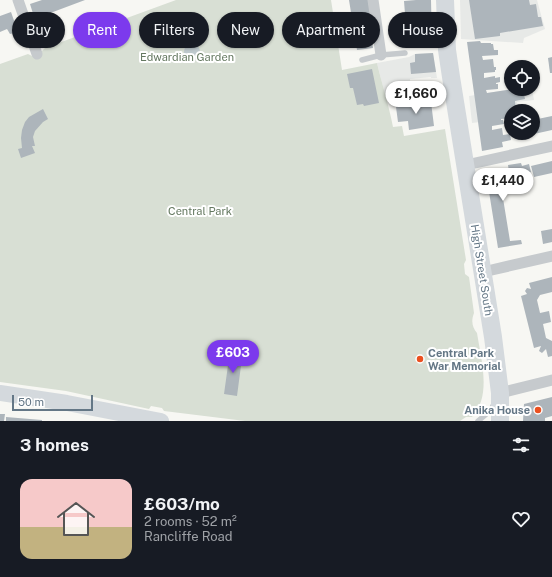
<!DOCTYPE html>
<html lang="en">
<head>
<meta charset="utf-8">
<style>
  :root { --surface:#171b24; --page:#20242c; --text:#f1f3f6; --muted:#9ea1a6; --line:#363941; --accent:#7c3aed }
  body { margin:0; font-family:"Public Sans",sans-serif; background:var(--page); color:var(--text); height:100vh; display:flex; flex-direction:column; font-size:15px; white-space:nowrap }
  * { box-sizing:border-box; margin:0 }
  p { font-size:13px; color:var(--muted) }
  .icon { flex:none; width:22px; height:22px; fill:none; stroke:currentColor; stroke-width:2; stroke-linecap:round; stroke-linejoin:round }
  .map { position:relative; height:421px; overflow:hidden }
  .side { display:flex; flex-direction:column; background:var(--surface); flex:1 }
  .side>* { flex:none }
  .banner { position:absolute; left:12px; top:12px; width:528px; height:36px; display:flex; gap:8px }
  .tools { position:absolute; left:504px; top:60px; display:grid; gap:8px }
  .tools a { display:grid; place-items:center; width:36px; height:36px; border-radius:50%; background:var(--surface); box-shadow:0 1px 3px #0004; font-size:20px }
  .scale { position:absolute; left:12px; bottom:10px; width:81px; box-sizing:border-box; padding-left:4px; border:2px solid #647786; border-top:0; font-size:11px; line-height:14px; white-space:nowrap; color:#647786; -webkit-text-stroke:3px #fff; paint-order:stroke }
  .price { position:absolute; translate:-50% -34px; padding:0 9px; border-radius:14px; background:#fff; color:#222; font-size:13px; line-height:26px; filter:drop-shadow(0 1px 2px #0008) }
  .price::after { content:''; position:absolute; left:50%; top:24px; width:12px; height:9px; margin-left:-6px; background:inherit; clip-path:polygon(0 0,100% 0,50% 100%) }
  .price.current { background:var(--accent); color:#fff }
  ul { padding:0; list-style:none }
  li { display:flex; align-items:center; gap:12px; height:100px; padding:0 20px }
  li+li { border-top:1px solid var(--line) }
  li span { display:grid; place-items:center; flex:none; width:112px; height:80px; border-radius:12px; color:#555 }
  li>.icon { margin-inline-start:auto }
  span .icon { width:48px; height:48px; fill:#fffc; stroke-width:1 }
  li b { font-size:17px }
  h2 { display:flex; justify-content:space-between; align-items:center; height:48px; padding:0 20px; font-size:17px }
  .tag { padding:0 14px; border-radius:18px; background:var(--surface); box-shadow:0 1px 3px #0004; font-size:14px; line-height:36px }
  .tag.current { background:var(--accent); color:#fff }
  .map>svg:first-child { display:block }
  .built { fill:#e7e9e7 }
  .green { fill:#d8dfd4 }
  .water { fill:#bec9cd }
  .building { fill:#adb5bb }
  .lines { fill:none; stroke-linecap:round; stroke-linejoin:round }
  .service { stroke:#c6cacd; stroke-width:5.5 }
  .minor { stroke:#c6cacd; stroke-width:11 }
  .secondary { stroke:#d4d9dd; stroke-width:16 }
  .primary { stroke:#d4d9dd; stroke-width:18 }
  .poi-dot { fill:#eb5020; stroke:#fff; stroke-width:1.5 }
  .labels { text-anchor:middle; dominant-baseline:central; stroke-width:4; stroke-linejoin:round; paint-order:stroke }
  .park-label { font-size:11px; fill:#647860; stroke:#fff }
  .street-label { font-size:11px; fill:#647786; stroke:#fff }
  .poi-label { font-size:11px; font-weight:bold; fill:#647786; stroke:#fff; text-anchor:start }
</style>
</head>
<body>
<div class="map">
<svg width="552" height="421" viewBox="0 0 552 421">
  <rect width="100%" height="100%" fill="#f7f7f3"/>
  <g class="built">
    <path d="M460,0H537L545,29L524,38L523,43L461,39Z"/>
    <path d="M433,53L437,78H431V77L410,79L411,96L386,99L377,63L409,57L415,54Z"/>
    <path d="M513,89H532L534,100L517,102L518,111H511V118L472,123L469,96Z"/>
  </g>
  <path class="green" d="M176,0H331L342,70L377,63C382,84 389,106 393,127L402,126L404,136L445,129L466,260L464,264L465,274L469,277L474,313C471,321 472,327 477,333C481,359 492,396 472,417H466L460,421H245L164,411L162,408L151,406L149,409L66,391L0,382V64L28,54L32,56L41,52L45,48Z"/>
  <circle class="water" cx="192" cy="52" r="8"/>
  <g class="building">
    <path d="M42,0H85L45,15L47,19L36,23L30,4Z"/>
    <path d="M349,0H368L374,33L371,34L373,48L357,50Z"/>
    <path d="M416,0H431L432,45L406,46V40L418,39L417,33L406,34L405,21L417,20V14H405L404,1Z"/>
    <path d="M469,0H529L530,5L536,4L538,17H541L543,26L500,33V36L475,39Z"/>
    <path d="M11,12L18,32L10,34L7,29L0,32V16Z"/>
    <path d="M480,41L481,43H491V44H493L494,50H498V55L482,56L483,60L493,59L494,67H496V70H495V72L484,73V78L495,76V78L500,77V82L496,83V84H498V89L486,90L487,93L514,89H532V93L524,94L525,99L515,101L516,111H511V118L501,119V120H503L504,124L492,126V130L502,128L503,135L510,134L511,140L502,142L503,147L482,151L467,42Z"/>
    <path d="M433,53L436,72L411,74L410,63L415,62V54Z"/>
    <path d="M552,57V73H550L548,58Z"/>
    <path d="M372,69L379,103L364,106L363,104L357,105L353,88H350L347,74Z"/>
    <path d="M431,102L434,126L409,130L408,121L398,122L396,107Z"/>
    <path d="M43,109L48,119L43,122L35,131L33,137L35,146H32L35,153L21,158L18,149L22,148L21,138L22,130L25,122L29,117Z"/>
    <path d="M552,116V130L525,136L524,133H533V120Z"/>
    <path d="M552,161V173L534,177L531,166Z"/>
    <path d="M521,163L522,166L529,164L531,172L510,178L500,180L510,241L521,240L522,244L498,248L486,173L499,170L500,173L509,172L508,165Z"/>
    <path d="M552,229V242L543,244L541,231Z"/>
    <path d="M552,277V292L540,295L537,300L540,313L549,311L551,322L543,324L546,338L552,341V356L548,357L546,349L542,353L539,351L541,346L534,348L521,296L527,294L525,291L527,288L531,289L529,283Z"/>
    <path d="M230,351L239,353L238,358H242L237,396L224,394Z"/>
    <path d="M552,397V416L545,418V421H523L524,404Z"/>
    <path d="M0,414H5L4,421H0Z"/>
    <path d="M6,417L42,420V421H6Z"/>
  </g>
  <g class="lines">
    <g class="service">
      <path d="M362,60L381,55L405,53"/>
      <path d="M478,421L490,411L494,404"/>
    </g>
    <g class="minor">
      <path d="M18,0L37,54"/>
      <path d="M373,0L381,55"/>
      <path d="M466,165L552,146"/>
      <path d="M483,272L552,256"/>
      <path d="M500,393L552,380"/>
    </g>
    <path class="secondary" d="M0,393L67,403L161,421"/>
    <path class="primary" d="M445,0L447,50L451,77L493,337L500,393V421"/>
  </g>
  <g class="poi-dot">
    <circle cx="420" cy="359" r="4"/>
    <circle cx="538" cy="410" r="4"/>
  </g>
  <g class="labels">
    <g class="park-label">
      <text x="187" y="57">Edwardian Garden</text>
      <text x="200" y="211">Central Park</text>
    </g>
    <g class="street-label">
      <text transform="translate(482 270) rotate(81)">High Street South</text>
    </g>
    <g class="poi-label">
      <text x="428" y="353">Central Park<tspan x="428" dy="13">War Memorial</tspan></text>
      <text x="530" y="410" text-anchor="end">Anika House</text>
    </g>
  </g>
</svg>
<div class="tools">
<a><svg class="icon" aria-label="locate" viewBox="0 0 24 24"><circle cx="12" cy="12" r="6"/><path d="M12 2v4M12 18v4M2 12h4M18 12h4"/></svg></a>
<a><svg class="icon" aria-label="layers" viewBox="0 0 24 24"><path d="M12 4l9 5-9 5-9-5zM3 14l9 5 9-5"/></svg></a>
</div>
<div class="scale">50 m</div>
<b class="price" style="left:416px;top:115px">£1,660</b>
<b class="price" style="left:503px;top:202px">£1,440</b>
<b class="price current" style="left:233px;top:374px">£603</b>
<div class="banner">
<a class="tag">Buy</a>
<a class="tag current">Rent</a>
<a class="tag">Filters</a>
<a class="tag">New</a>
<a class="tag">Apartment</a>
<a class="tag">House</a>
</div>
</div>
<section class="side">
<h2>3 homes<svg class="icon" aria-label="filters" viewBox="0 0 24 24"><path d="M4 7h16M4 17h16"/><circle cx="9" cy="7" r="2"/><circle cx="15" cy="17" r="2"/></svg></h2>
<ul>
<li><span style="background:linear-gradient(#f6c9c9 60%,#c2b280 0)"><svg class="icon" aria-label="home" viewBox="0 0 24 24"><path d="M3 11l9-7 9 7M6 9v11h12V9"/></svg></span><div><b>£603/mo</b><p>2 rooms · 52 m²</p><p>Rancliffe Road</p></div><svg class="icon" aria-label="heart" viewBox="0 0 24 24"><path d="M12 20l-8-8c-3-5 5-10 8-4 3-6 11-1 8 4z"/></svg></li>
</ul>
</section>
</body>
</html>
